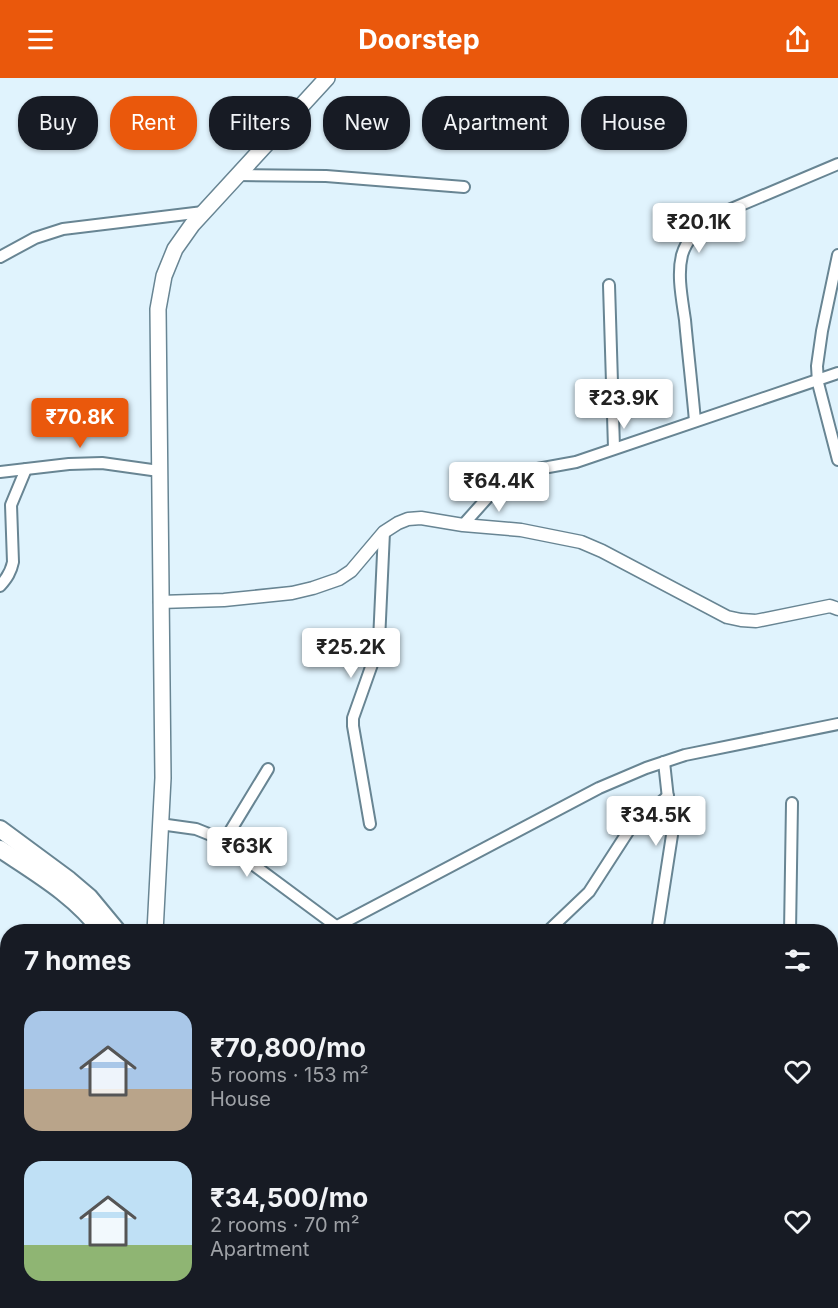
<!DOCTYPE html>
<html lang="en">
<head>
<meta charset="utf-8">
<style>
  :root { --surface:#171b24; --page:#242831; --text:#f1f3f6; --muted:#9ea1a6; --accent:#ea580c }
  body { margin:0; font-family:Inter,sans-serif; background:var(--page); color:var(--text); height:100vh; display:flex; flex-direction:column; font-size:22px; white-space:nowrap }
  * { box-sizing:border-box; margin:0 }
  p { font-size:20px; color:var(--muted) }
  .icon { flex:none; width:33px; height:33px; fill:none; stroke:currentColor; stroke-width:2; stroke-linecap:round; stroke-linejoin:round }
  .map { position:relative; flex:1; overflow:hidden }
  .panel { position:absolute; left:0px; top:846px; width:838px; height:384px; display:flex; flex-direction:column; background:var(--surface); border-radius:24px 24px 0 0; box-shadow:0 2px 4px #0004 }
  .panel>* { flex:none }
  .banner { position:absolute; left:18px; top:18px; width:802px; height:54px; display:flex; gap:12px }
  .price { position:absolute; translate:-50% -51px; padding:0 14px; border-radius:6px; background:#fff; color:#222; font-size:20px; line-height:39px; filter:drop-shadow(0 2px 3px #0008) }
  .price::after { content:''; position:absolute; left:50%; top:36px; width:18px; height:14px; margin-left:-9px; background:inherit; clip-path:polygon(0 0,100% 0,50% 100%) }
  .price.current { background:var(--accent); color:#fff }
  ul { padding:0; list-style:none }
  li { display:flex; align-items:center; gap:18px; height:150px; padding:0 24px }
  li span { display:grid; place-items:center; flex:none; width:168px; height:120px; border-radius:18px; color:#555 }
  li>.icon { margin-inline-start:auto }
  span .icon { width:72px; height:72px; fill:#fffc; stroke-width:1 }
  li b { font-size:26px }
  h2 { display:flex; justify-content:space-between; align-items:center; height:72px; padding:0 24px; font-size:26px }
  .pill { padding:0 21px; border-radius:24px; background:var(--surface); box-shadow:0 2px 4px #0004; font-size:21px; line-height:54px }
  .pill.current { background:var(--accent); color:#fff }
  header { display:flex; justify-content:space-between; align-items:center; height:78px; padding:0 24px; background:var(--accent); color:#fff; font-size:27px; font-weight:700 }
  .map>svg:first-child { display:block }
  .lines { fill:none; stroke-linecap:round; stroke-linejoin:round }
  .minor-casing { stroke:#688593; stroke-width:14 }
  .tertiary-casing { stroke:#688593; stroke-width:15 }
  .secondary-casing { stroke:#688593; stroke-width:18 }
  .trunk-casing { stroke:#688593; stroke-width:20 }
  .minor { stroke:#fff; stroke-width:10 }
  .tertiary { stroke:#fff; stroke-width:12 }
  .secondary { stroke:#fff; stroke-width:15 }
  .trunk { stroke:#fff; stroke-width:16 }
</style>
</head>
<body>
<header><svg class="icon" aria-label="menu" viewBox="0 0 24 24"><path d="M4 6h16M4 12h16M4 18h16"/></svg>Doorstep<svg class="icon" aria-label="share" viewBox="0 0 24 24"><path d="M12 15V3M7 8l5-5 5 5M5 13v7h14v-7"/></svg></header>
<div class="map">
<svg width="838" height="1230" viewBox="0 0 838 1230">
  <rect width="100%" height="100%" fill="#e0f3fd"/>
  <g class="lines">
    <defs>
      <g id="minor">
        <path d="M237,97L326,98L464,109"/>
        <path d="M838,177L822,253L817,288L818,305L838,382"/>
        <path d="M0,179L35,160L63,151L203,134"/>
        <path d="M609,207L614,370"/>
        <path d="M695,343C692,309 688,275 685,242C682,221 677,197 682,177C686,163 698,149 710,140L838,86"/>
        <path d="M0,394L69,386L102,385L159,393"/>
        <path d="M463,447L505,400L510,396L576,384L838,295"/>
        <path d="M0,508C7,500 11,494 13,484L11,427L26,391"/>
        <path d="M160,746L196,751L216,759L336,848"/>
        <path d="M370,746L353,648V640L376,575L379,563L384,454"/>
        <path d="M223,765L268,691"/>
        <path d="M326,854L599,710L646,690L685,677L838,646"/>
        <path d="M547,854L589,814L631,749L668,718"/>
        <path d="M657,854L672,757L664,684"/>
        <path d="M790,854L792,725"/>
        <path d="M831,887L838,888"/>
        <path d="M831,1004H838"/>
        <path d="M0,1059H8"/>
        <path d="M831,1097L838,1098"/>
        <path d="M831,1197L838,1194"/>
        <path d="M463,1222L467,1230"/>
        <path d="M653,1222L654,1230"/>
        <path d="M10,1230L11,1222"/>
        <path d="M308,1230L320,1222"/>
        <path d="M743,1230L758,1222"/>
      </g>
      <path id="tertiary" d="M160,524L224,522L292,515L313,510L339,501L351,493L384,454L398,445L408,441L421,440L463,447L521,452L581,464L602,473L727,539L741,542L756,543L830,528L838,531"/>
      <path id="secondary" d="M155,854L163,700L158,231L164,198L175,171L192,147L327,0"/>
      <g id="trunk">
        <path d="M0,751L69,802L89,819L118,854"/>
        <path d="M0,771C36,795 76,818 102,854"/>
        <path d="M334,1222L340,1230"/>
        <path d="M350,1222L355,1230"/>
      </g>
    </defs>
    <use href="#minor" class="minor-casing"/>
    <use href="#tertiary" class="tertiary-casing"/>
    <use href="#secondary" class="secondary-casing"/>
    <use href="#trunk" class="trunk-casing"/>
    <use href="#minor" class="minor"/>
    <use href="#tertiary" class="tertiary"/>
    <use href="#secondary" class="secondary"/>
    <use href="#trunk" class="trunk"/>
  </g>
</svg>
<b class="price" style="left:699px;top:176px">₹20.1K</b>
<b class="price" style="left:624px;top:352px">₹23.9K</b>
<b class="price current" style="left:80px;top:371px">₹70.8K</b>
<b class="price" style="left:499px;top:435px">₹64.4K</b>
<b class="price" style="left:351px;top:601px">₹25.2K</b>
<b class="price" style="left:656px;top:769px">₹34.5K</b>
<b class="price" style="left:247px;top:800px">₹63K</b>
<div class="banner">
<a class="pill">Buy</a>
<a class="pill current">Rent</a>
<a class="pill">Filters</a>
<a class="pill">New</a>
<a class="pill">Apartment</a>
<a class="pill">House</a>
</div>
<section class="panel">
<h2>7 homes<svg class="icon" aria-label="filters" viewBox="0 0 24 24"><path d="M4 7h16M4 17h16"/><circle cx="9" cy="7" r="2"/><circle cx="15" cy="17" r="2"/></svg></h2>
<ul>
<li><span style="background:linear-gradient(#a9c7e8 65%,#b9a48a 0)"><svg class="icon" aria-label="home" viewBox="0 0 24 24"><path d="M3 11l9-7 9 7M6 9v11h12V9"/></svg></span><div><b>₹70,800/mo</b><p>5 rooms · 153 m²</p><p>House</p></div><svg class="icon" aria-label="heart" viewBox="0 0 24 24"><path d="M12 20l-8-8c-3-5 5-10 8-4 3-6 11-1 8 4z"/></svg></li>
<li><span style="background:linear-gradient(#bfe0f5 70%,#8fb573 0)"><svg class="icon" aria-label="home" viewBox="0 0 24 24"><path d="M3 11l9-7 9 7M6 9v11h12V9"/></svg></span><div><b>₹34,500/mo</b><p>2 rooms · 70 m²</p><p>Apartment</p></div><svg class="icon" aria-label="heart" viewBox="0 0 24 24"><path d="M12 20l-8-8c-3-5 5-10 8-4 3-6 11-1 8 4z"/></svg></li>
</ul>
</section>
</div>
</body>
</html>
